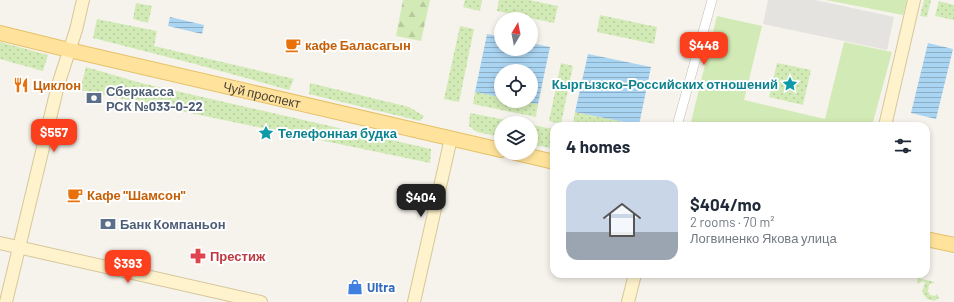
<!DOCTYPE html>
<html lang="en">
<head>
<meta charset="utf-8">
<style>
  :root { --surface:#fff; --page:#f6f6f7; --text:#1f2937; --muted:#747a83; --line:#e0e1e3; --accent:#fc3f1d }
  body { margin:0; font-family:Barlow,sans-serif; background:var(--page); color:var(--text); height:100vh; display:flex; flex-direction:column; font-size:15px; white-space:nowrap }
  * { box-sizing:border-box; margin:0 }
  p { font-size:13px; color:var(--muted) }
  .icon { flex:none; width:22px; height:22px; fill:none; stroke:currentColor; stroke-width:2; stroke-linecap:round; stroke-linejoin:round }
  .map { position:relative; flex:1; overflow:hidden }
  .details { position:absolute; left:550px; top:122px; width:380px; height:156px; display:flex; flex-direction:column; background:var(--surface); border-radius:12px; box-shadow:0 2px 6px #0003 }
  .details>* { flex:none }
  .needle { width:26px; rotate:10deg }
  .fabs { position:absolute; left:494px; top:12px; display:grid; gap:8px }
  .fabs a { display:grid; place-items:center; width:44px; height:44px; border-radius:50%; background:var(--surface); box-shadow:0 2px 6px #0003; font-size:20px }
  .price { position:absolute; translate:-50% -34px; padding:0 9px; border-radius:8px; background:var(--accent); color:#fff; font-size:13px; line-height:26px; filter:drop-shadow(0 1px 2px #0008) }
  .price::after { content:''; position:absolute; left:50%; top:24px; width:12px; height:9px; margin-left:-6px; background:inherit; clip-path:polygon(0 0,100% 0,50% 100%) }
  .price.on { background:#222; color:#fff }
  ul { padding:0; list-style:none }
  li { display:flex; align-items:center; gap:12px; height:100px; padding:0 16px }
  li+li { border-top:1px solid var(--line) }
  li span { display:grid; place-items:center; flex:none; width:112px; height:80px; border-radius:12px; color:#555 }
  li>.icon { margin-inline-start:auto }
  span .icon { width:48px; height:48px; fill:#fffc; stroke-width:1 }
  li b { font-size:17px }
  h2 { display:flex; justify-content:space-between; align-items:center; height:48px; padding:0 16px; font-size:17px }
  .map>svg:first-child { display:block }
  .grass { fill:url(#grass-dots) }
  .forest { fill:url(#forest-firs) }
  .green { fill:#d2eab5 }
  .parking { fill:#e5e3e0 }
  .water { fill:url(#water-rules) }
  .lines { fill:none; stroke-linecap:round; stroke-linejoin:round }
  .street-casing { stroke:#c2bbae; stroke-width:10 }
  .secondary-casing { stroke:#d6c79b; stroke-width:14 }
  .primary-casing { stroke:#e6c16a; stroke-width:16 }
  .street { stroke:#fff; stroke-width:9 }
  .secondary { stroke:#fff3cd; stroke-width:12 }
  .primary { stroke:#ffe39c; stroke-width:14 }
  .labels { text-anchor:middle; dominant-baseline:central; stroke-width:4; stroke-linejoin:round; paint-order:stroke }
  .food-label { font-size:13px; font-weight:bold; fill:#c56008; stroke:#fff; text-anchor:start }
  .culture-label { font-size:13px; font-weight:bold; fill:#0d838f; stroke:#fff; text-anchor:end }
  .service-label { font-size:13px; font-weight:bold; fill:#4e5e75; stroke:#fff; text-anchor:start }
  .street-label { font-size:13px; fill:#4b4439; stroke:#fff }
  .health-label { font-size:13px; font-weight:bold; fill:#be3a42; stroke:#fff; text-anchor:start }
  .shop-label { font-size:13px; font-weight:bold; fill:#366cbe; stroke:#fff; text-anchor:start }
</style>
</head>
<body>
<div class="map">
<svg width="954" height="302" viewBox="0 0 954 302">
  <defs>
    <pattern id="grass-dots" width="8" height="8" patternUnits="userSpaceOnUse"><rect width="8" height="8" fill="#d2eab5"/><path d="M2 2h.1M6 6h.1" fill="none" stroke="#b6ca9c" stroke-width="1.8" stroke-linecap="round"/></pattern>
    <pattern id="forest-firs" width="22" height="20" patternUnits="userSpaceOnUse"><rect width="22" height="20" fill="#d2eab5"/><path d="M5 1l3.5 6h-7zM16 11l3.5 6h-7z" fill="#b6ca9c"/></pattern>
    <pattern id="water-rules" width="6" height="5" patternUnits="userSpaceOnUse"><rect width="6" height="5" fill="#a9d4f2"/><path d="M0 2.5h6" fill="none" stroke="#8caec5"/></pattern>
  </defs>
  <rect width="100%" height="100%" fill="#f6f3ec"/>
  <g class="grass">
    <path d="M465,0H482L480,11L463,7Z"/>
    <path d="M499,0H529L558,6L554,23L497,11Z"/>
    <path d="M924,0H931L927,17L920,16Z"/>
    <path d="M939,1L954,5V20L935,16Z"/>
    <path d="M136,3L152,6L148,23L133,19Z"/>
    <path d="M600,15L657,27L654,44L597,32Z"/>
    <path d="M97,19L157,31L154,46L294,79L289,90L195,64L93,38Z"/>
    <path d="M460,26L474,29L459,102L444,99Z"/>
    <path d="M0,42L48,55L43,71L0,59Z"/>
    <path d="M561,63L573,66L561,124L549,121Z"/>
    <path d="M777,63L811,70L803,105L769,97Z"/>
    <path d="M86,67L141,83L431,149L430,163L80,90Z"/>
    <path d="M310,83L409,107L424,116L420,121L309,94Z"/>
    <path d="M475,92L501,97V101H521L538,104L536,117L473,104Z"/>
    <path d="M575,112L639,125V126L573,125Z"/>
    <path d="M470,113L522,123H501V137L477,132L469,126Z"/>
    <path d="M531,125L554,129V149L531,144Z"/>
    <path d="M918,278L935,282L929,285L928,291L930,295L935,296L937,294L939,298L934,301L927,299L922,292L925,282L922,281L918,284L917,282Z"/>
  </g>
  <path class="forest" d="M403,0H430L421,41L396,36Z"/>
  <g class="green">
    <path d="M826,0H907L903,15Z"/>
    <path d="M717,16L762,26L744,100L825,119L844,42L892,52L872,126H690Z"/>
  </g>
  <path class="parking" d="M768,0H815L894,17L887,50L763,24Z"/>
  <g class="water">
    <path d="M170,17L204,25L202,34L168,26Z"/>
    <path d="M487,34L501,37V49H531V43L550,47L538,104L521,101H531V71H501V97L475,92Z"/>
    <path d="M928,43L953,49L936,119L911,113Z"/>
    <path d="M588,54L651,67L639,125L575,112Z"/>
  </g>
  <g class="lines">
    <defs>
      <path id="street" d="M677,126L712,0"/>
      <g id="secondary">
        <path d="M885,126L914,0"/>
        <path d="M0,243L261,302"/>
        <path d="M6,302L58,85L76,30L83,0"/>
        <path d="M414,302L451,138"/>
        <path d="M628,302L635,274"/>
      </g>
      <g id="primary">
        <path id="s1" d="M0,33L69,50L501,150"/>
        <path d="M516,153L554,162"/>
        <path d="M926,239L954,245"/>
      </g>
    </defs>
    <use href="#street" class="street-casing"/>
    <use href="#secondary" class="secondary-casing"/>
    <use href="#primary" class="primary-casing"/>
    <use href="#street" class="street"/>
    <use href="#secondary" class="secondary"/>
    <use href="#primary" class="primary"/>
  </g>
  <defs>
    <symbol id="cafe-bare" viewBox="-9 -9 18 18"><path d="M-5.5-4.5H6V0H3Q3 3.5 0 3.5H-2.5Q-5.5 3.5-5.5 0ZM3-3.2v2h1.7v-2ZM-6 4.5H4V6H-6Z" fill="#e8710a" stroke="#fff" stroke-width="2.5" paint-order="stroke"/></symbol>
    <symbol id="sight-bare" viewBox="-9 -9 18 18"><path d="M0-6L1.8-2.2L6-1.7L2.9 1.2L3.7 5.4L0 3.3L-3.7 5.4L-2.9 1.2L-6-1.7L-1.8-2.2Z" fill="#0f9aa8" stroke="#fff" stroke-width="2.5" paint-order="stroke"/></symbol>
    <symbol id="restaurant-bare" viewBox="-9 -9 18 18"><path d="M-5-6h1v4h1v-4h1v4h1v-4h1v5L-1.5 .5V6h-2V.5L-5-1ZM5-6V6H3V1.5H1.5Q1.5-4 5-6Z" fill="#e8710a" stroke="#fff" stroke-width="2.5" paint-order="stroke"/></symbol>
    <symbol id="bank-bare" viewBox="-9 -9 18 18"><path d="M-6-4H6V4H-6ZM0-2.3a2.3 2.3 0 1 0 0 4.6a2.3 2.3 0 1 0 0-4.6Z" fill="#5c6f8a" stroke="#fff" stroke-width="2.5" paint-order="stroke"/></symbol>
    <symbol id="pharmacy-bare" viewBox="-9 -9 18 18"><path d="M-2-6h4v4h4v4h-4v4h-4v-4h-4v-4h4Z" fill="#e0444e" stroke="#fff" stroke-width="2.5" paint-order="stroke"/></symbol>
    <symbol id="shop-bare" viewBox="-9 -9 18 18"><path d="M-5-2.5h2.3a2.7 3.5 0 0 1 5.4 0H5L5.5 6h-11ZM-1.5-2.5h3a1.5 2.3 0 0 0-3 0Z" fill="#3f7fe0" stroke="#fff" stroke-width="2.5" paint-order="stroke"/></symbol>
  </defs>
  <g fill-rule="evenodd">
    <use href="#cafe-bare" x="282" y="34" width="22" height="22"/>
    <use href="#sight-bare" x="779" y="73" width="22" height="22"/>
    <use href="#restaurant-bare" x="10" y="74" width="22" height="22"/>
    <use href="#bank-bare" x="83" y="87" width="22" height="22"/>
    <use href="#sight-bare" x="255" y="122" width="22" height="22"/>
    <use href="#cafe-bare" x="64" y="184" width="22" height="22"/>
    <use href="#bank-bare" x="97" y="213" width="22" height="22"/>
    <use href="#pharmacy-bare" x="187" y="245" width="22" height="22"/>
    <use href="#shop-bare" x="344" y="276" width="22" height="22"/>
  </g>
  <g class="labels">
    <g class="food-label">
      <text x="305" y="45">кафе Баласагын</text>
      <text x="33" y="85">Циклон</text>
      <text x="87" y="195">Кафе "Шамсон"</text>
    </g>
    <g class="culture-label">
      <text x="778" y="84">Кыргызско-Российских отношений</text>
      <text x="278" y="133" text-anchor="start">Телефонная будка</text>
    </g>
    <g class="service-label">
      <text x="106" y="91">Сберкасса<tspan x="106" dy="15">РСК №033-0-22</tspan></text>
      <text x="120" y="224">Банк Компаньон</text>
    </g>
    <g class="street-label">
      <text stroke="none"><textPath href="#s1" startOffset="269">Чуй проспект</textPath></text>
    </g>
    <g class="health-label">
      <text x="210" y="256">Престиж</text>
    </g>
    <g class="shop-label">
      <text x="367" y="287">Ultra</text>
    </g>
  </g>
</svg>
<div class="fabs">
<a><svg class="needle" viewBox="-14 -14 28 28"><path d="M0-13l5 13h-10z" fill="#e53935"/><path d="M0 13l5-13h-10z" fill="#747a83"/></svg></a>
<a><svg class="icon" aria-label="locate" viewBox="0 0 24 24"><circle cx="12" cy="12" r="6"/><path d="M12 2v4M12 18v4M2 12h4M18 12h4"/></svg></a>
<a><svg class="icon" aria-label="layers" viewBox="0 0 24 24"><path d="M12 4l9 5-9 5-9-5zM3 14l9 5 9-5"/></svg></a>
</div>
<b class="price" style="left:704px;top:66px">$448</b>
<b class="price" style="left:54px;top:153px">$557</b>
<b class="price on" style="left:421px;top:218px">$404</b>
<b class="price" style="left:128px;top:284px">$393</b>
<section class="details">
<h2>4 homes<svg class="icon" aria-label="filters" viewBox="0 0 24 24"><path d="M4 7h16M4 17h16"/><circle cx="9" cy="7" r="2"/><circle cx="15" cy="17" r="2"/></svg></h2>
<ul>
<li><span style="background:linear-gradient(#c9d6e8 65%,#9aa5b1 0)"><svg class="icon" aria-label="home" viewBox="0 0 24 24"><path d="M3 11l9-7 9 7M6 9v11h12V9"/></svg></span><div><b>$404/mo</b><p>2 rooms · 70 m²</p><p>Логвиненко Якова улица</p></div></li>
</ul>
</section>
</div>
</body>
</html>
